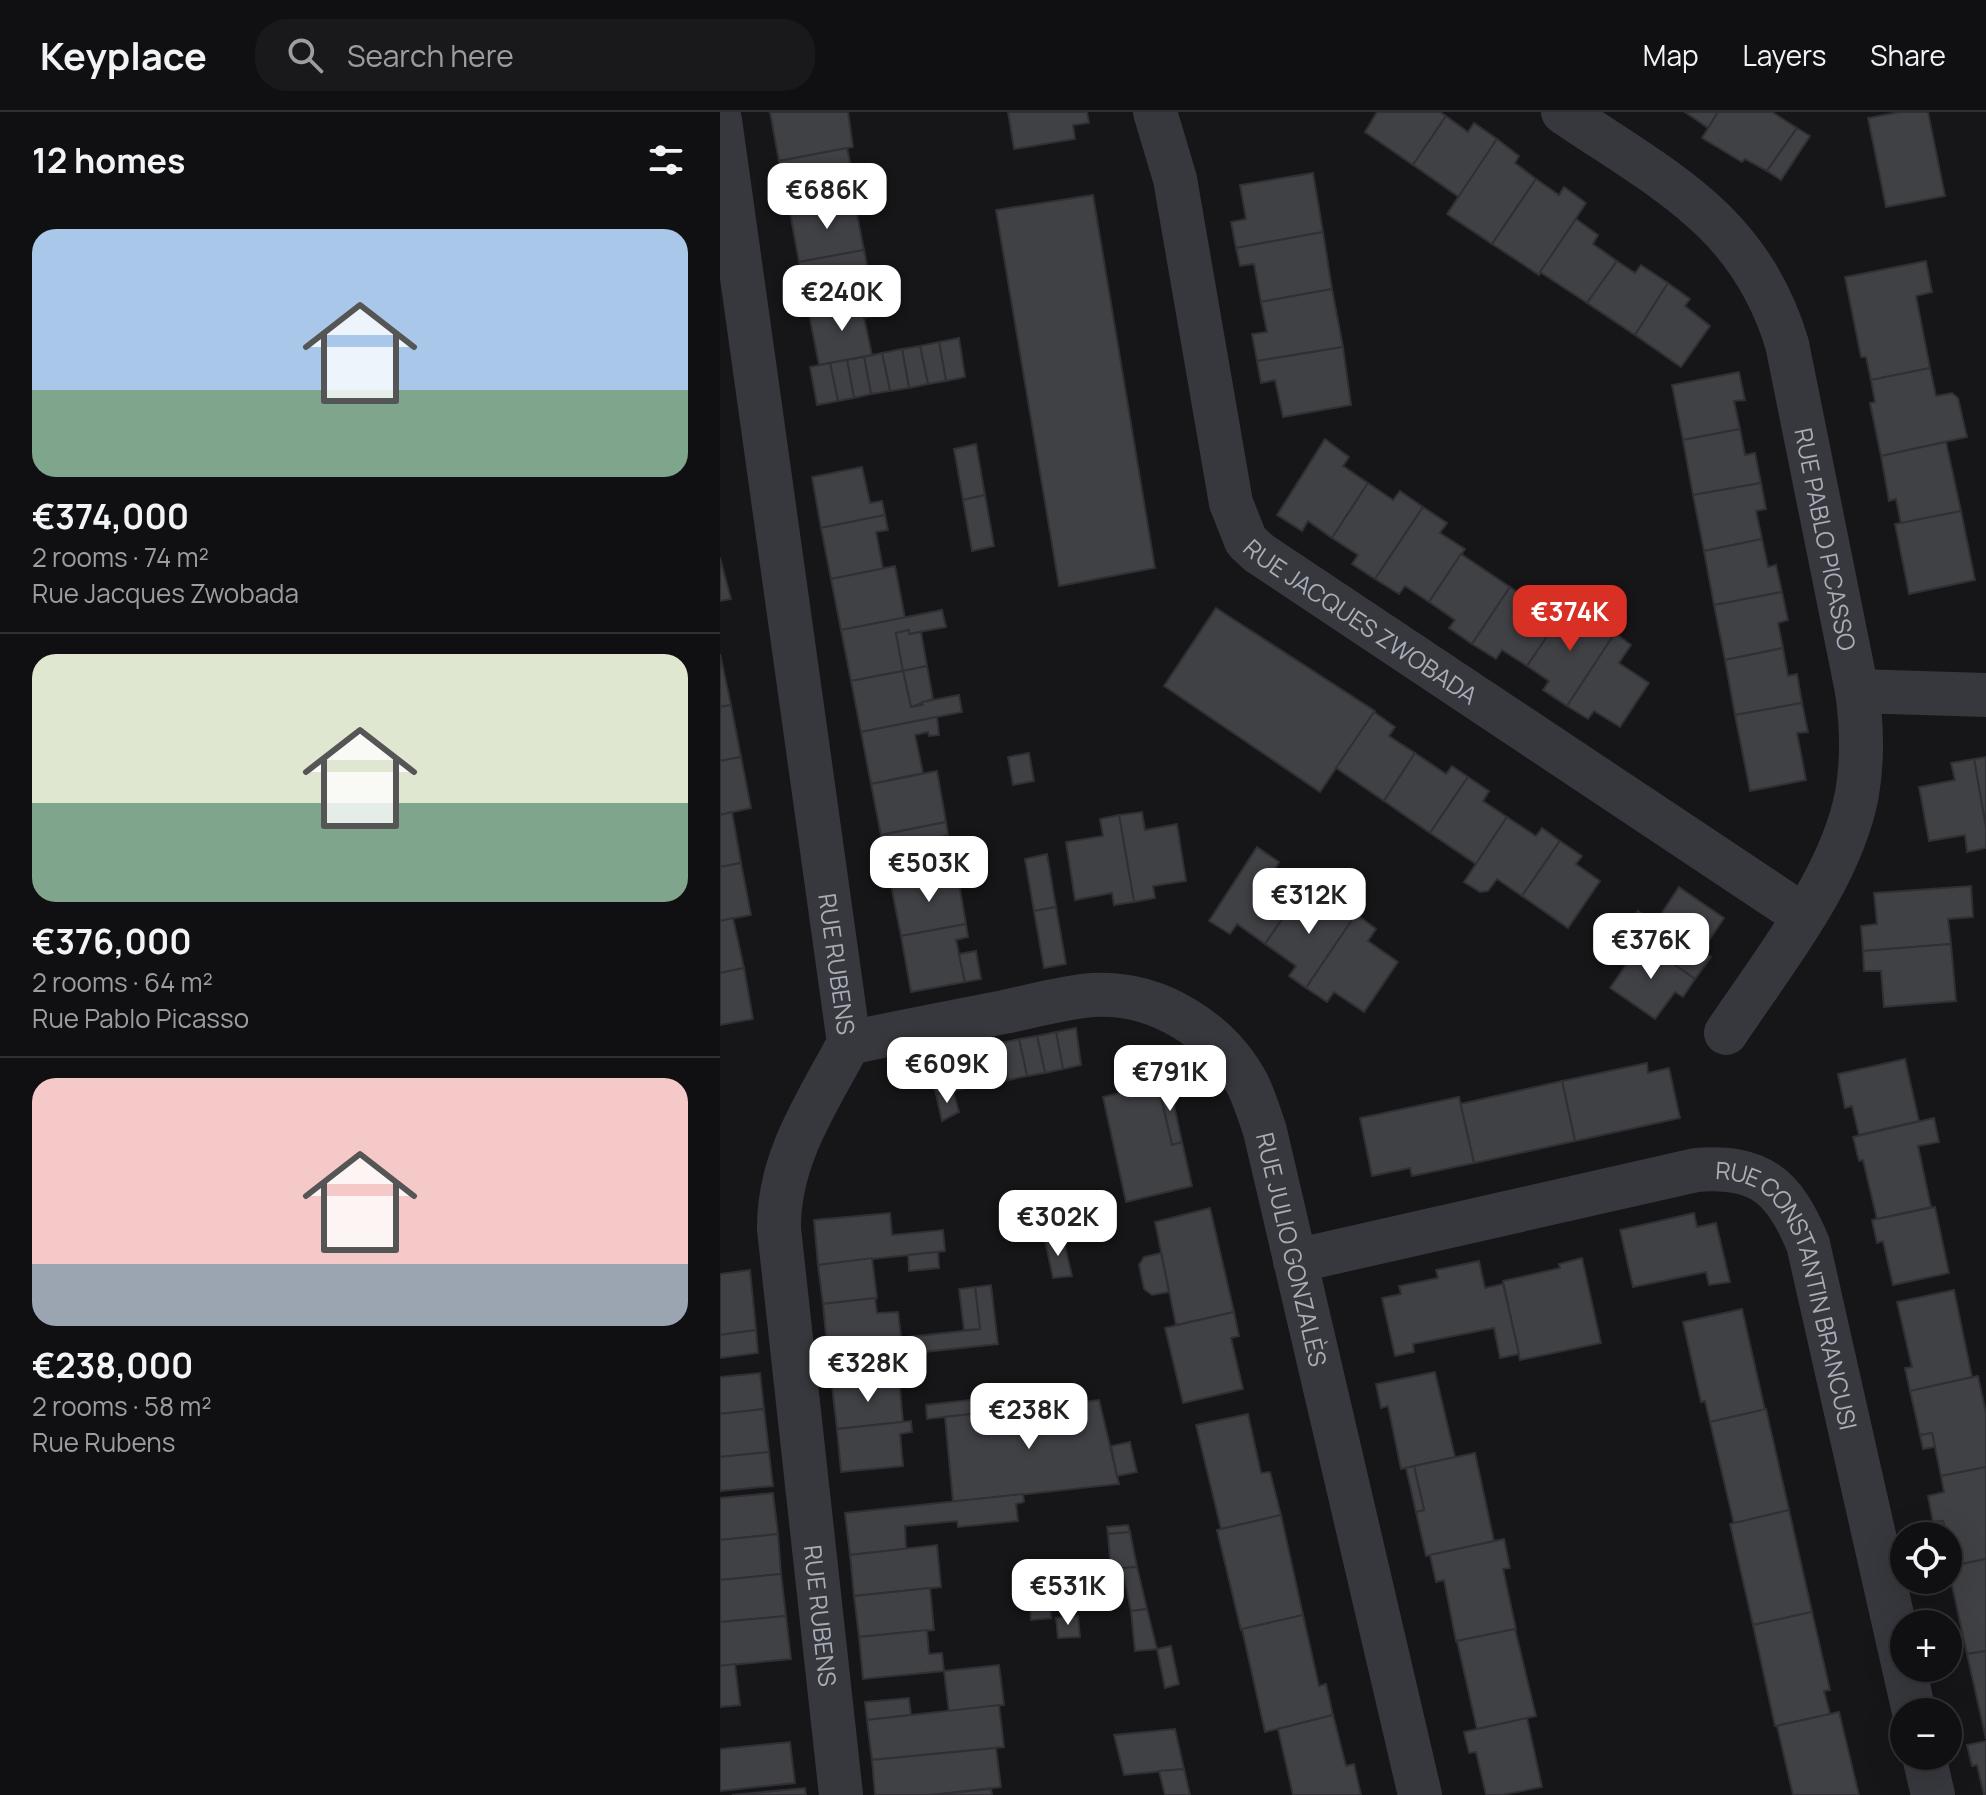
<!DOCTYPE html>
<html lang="en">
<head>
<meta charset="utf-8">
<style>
  :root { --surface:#101012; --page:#19191b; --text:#f1f3f6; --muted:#9c9d9f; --line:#303032; --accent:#d93025 }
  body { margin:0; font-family:Manrope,sans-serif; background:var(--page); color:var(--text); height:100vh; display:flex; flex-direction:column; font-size:30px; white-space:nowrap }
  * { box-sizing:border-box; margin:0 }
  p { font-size:26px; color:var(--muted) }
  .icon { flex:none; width:44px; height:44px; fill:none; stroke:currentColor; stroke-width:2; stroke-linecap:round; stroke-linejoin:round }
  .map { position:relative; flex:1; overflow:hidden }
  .panel { display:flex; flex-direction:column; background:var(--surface); width:720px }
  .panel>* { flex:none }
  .buttons { position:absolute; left:1170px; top:1410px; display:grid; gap:16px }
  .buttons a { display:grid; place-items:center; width:72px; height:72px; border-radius:50%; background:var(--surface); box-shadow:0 8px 32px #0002,0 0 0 2px var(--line); font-size:40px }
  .price { position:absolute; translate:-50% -68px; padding:0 18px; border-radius:16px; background:#fff; color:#222; font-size:26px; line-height:52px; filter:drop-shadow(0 2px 4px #0008) }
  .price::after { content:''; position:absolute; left:50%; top:48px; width:24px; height:18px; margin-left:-12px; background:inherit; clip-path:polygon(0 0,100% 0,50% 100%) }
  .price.current { background:var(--accent); color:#fff }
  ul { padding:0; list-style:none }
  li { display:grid; align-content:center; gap:16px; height:424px; padding:0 32px }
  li+li { border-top:2px solid var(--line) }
  li span { display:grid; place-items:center; height:248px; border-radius:24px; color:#555 }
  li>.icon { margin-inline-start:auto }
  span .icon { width:144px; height:144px; fill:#fffc; stroke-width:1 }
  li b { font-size:34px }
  h2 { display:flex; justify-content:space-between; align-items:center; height:96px; padding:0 32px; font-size:34px }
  header { display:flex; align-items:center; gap:48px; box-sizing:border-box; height:112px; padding:0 40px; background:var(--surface); border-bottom:2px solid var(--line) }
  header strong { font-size:38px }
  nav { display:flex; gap:44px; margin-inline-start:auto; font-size:28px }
  .search { width:560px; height:72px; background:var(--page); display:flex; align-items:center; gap:20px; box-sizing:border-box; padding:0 28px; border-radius:32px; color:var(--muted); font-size:30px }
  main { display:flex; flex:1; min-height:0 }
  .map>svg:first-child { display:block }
  .building { fill:#404145; stroke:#303034; stroke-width:2 }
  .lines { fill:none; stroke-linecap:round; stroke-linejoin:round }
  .minor { stroke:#37383d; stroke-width:44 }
  .labels { text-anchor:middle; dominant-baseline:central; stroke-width:6; stroke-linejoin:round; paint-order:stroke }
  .street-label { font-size:24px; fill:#a8adb8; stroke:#111113 }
</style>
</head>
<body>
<header>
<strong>Keyplace</strong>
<div class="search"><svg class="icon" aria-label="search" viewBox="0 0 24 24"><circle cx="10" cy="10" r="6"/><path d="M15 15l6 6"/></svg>Search here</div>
<nav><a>Map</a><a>Layers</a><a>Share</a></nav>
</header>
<main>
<section class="panel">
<h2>12 homes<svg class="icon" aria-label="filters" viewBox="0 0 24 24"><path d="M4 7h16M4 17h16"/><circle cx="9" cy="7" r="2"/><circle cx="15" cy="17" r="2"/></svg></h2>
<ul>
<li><span style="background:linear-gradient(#a9c7e8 65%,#7fa58c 0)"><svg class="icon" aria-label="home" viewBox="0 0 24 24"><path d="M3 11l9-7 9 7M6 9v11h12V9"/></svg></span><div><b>€374,000</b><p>2 rooms · 74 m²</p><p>Rue Jacques Zwobada</p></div></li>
<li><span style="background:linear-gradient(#dfe7d0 60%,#7fa58c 0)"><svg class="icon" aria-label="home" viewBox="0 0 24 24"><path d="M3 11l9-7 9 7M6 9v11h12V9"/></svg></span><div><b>€376,000</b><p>2 rooms · 64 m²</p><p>Rue Pablo Picasso</p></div></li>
<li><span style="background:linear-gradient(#f6c9c9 75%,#9aa5b1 0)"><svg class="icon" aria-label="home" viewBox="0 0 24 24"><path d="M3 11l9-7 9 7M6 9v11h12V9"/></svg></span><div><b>€238,000</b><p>2 rooms · 58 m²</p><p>Rue Rubens</p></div></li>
</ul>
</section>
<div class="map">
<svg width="1266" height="1683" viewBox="0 0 1266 1683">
  <rect width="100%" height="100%" fill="#161618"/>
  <g class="building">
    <path d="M50,0H128L133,35L59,49Z"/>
    <path d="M288,0H367L369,11L353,13L355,27L294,37Z"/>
    <path d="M657,0H720L726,4L693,53L645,20Z"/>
    <path d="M965,0H998L988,16Z"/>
    <path d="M998,0H1052L1077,16L1047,59L1025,47L1022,50L982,26Z"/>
    <path d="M1180,0H1208L1225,84L1166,95L1148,6Z"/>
    <path d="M726,4L748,20L754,11L777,27L739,85L693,53Z"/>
    <path d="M1077,16L1090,24L1061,68L1047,59Z"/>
    <path d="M777,27L799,44L795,51L816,67L772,132L727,102Z"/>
    <path d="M127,36L134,69L129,71L130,75L157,68L160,82L70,100L59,49Z"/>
    <path d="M593,61L603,120L516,136L511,110L526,107L520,73Z"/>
    <path d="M816,67L839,83L844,75L866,91L819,163L772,132Z"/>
    <path d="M373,83L435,456L339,474L276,98Z"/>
    <path d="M134,87L144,138L79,150L70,100Z"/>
    <path d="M856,107L878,123L873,132L897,149L867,191L820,160Z"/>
    <path d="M603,120L612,177L541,190L534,152L520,154L516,136Z"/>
    <path d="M144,138L154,189L89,202L79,150Z"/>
    <path d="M897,149L915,161L921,153L948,171L915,223L867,191Z"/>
    <path d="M1206,149L1212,180L1196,184L1210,256L1151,268L1146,245H1141L1125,165Z"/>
    <path d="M948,171L970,187L965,194L990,214L961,255L915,223Z"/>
    <path d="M612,177L623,235L537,249L532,222L547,220L541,190Z"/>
    <path d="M154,189L156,203L144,206L152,243L99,253L89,202Z"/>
    <path d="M239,226L245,265L226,269L219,230Z"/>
    <path d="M219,230L226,269L208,272L200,234Z"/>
    <path d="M200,234L208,272L189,276L182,237Z"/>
    <path d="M623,235L631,293L563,305L555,268L541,271L537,249Z"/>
    <path d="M182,237L189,276L170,279L162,241Z"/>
    <path d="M162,241L170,279L151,282L144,245Z"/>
    <path d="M144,245L151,282L134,286L127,248Z"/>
    <path d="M127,248L134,286L118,289L110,251Z"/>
    <path d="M110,251L118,289L97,293L90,255Z"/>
    <path d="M1210,256L1216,284L1232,281L1238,286L1247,325L1161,344L1150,291L1155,290L1151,268Z"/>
    <path d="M1019,260L1025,288L1014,289L1020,317L963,328L952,273Z"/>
    <path d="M1020,317L1025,343L1035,341L1041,371L973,383L963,328Z"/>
    <path d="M605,327L629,345L623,354L648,371L612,426L588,409L582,419L557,403Z"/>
    <path d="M1226,330L1241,399L1181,412L1176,387L1169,389L1161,344Z"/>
    <path d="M256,332L265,383L243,388L234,337Z"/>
    <path d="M142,355L150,391L162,389L165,403L101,416L92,365Z"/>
    <path d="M648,371L673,388L680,379L703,395L655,467L632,452L638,443L612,426Z"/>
    <path d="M1041,371L1046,397L1036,399L1042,427L984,439L973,383Z"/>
    <path d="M265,383L274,434L252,439L243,388Z"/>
    <path d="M703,395L727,411L720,421L745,437L709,490L685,474L679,482L655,467Z"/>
    <path d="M1241,399L1255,468L1189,482L1175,412Z"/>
    <path d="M165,403L168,418L156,420L163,457L111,467L101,416Z"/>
    <path d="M1042,427L1048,455L1056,453L1062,480L994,493L984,439Z"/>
    <path d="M741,442L790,475L752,532L729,516L735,508L709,490Z"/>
    <path d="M0,446L11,487L0,489Z"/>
    <path d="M175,454L185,506L121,518L111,467Z"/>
    <path d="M790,475L838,508L807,554L782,538L776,547L752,532Z"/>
    <path d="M1062,480L1068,508L1058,511L1063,536L1005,548L994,493Z"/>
    <path d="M850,491L895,521L847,594L823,578L829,569L807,554Z"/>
    <path d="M496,496L655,599L600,680L444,574Z"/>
    <path d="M222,498L226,515L189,522V518L176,521L183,559L131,569L121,518Z"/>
    <path d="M189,518V522L201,520L207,554L183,559L176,521Z"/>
    <path d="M895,521L911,533L899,551L929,571L900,615L874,599L868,607L847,594Z"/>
    <path d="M1063,536L1068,564L1077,562L1082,591L1015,603L1005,548Z"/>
    <path d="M0,542L11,593L0,595Z"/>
    <path d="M207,554L213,587L191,595L183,559Z"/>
    <path d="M183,559L191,595L203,593L202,590L239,583L242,600L141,620L131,569Z"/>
    <path d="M1082,591L1088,620L1077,621L1086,668L1030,679L1015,603Z"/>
    <path d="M11,593L21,645L0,649V595Z"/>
    <path d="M654,600L675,615L669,624L695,641L664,689L616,656Z"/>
    <path d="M217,605L219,623L209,624L208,620L195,623L203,661L151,672L141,620Z"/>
    <path d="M309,641L314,669L293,673L288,645Z"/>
    <path d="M695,641L726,662L732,654L748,665L710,721L664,689Z"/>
    <path d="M21,645L31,696L0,703V649Z"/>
    <path d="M1266,645V716L1254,647Z"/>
    <path d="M1254,647L1266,716V736L1247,740L1245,723L1209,729L1199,675L1235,668L1231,651Z"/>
    <path d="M217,659L226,710L161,723L151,672Z"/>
    <path d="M748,665L769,679L763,689L787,705L756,752L710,721Z"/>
    <path d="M12,700L21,751L0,755V703Z"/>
    <path d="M422,700L425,718L457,712L466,769L433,774L435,786L414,790L399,703Z"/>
    <path d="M399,703L414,790L394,793L392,781L355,788L346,730L383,724L380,707Z"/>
    <path d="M787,705L816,724L822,716L840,729L802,784L777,767L768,779L760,780L744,770Z"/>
    <path d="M226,710L228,723L216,726L223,762L171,773L161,723Z"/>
    <path d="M840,729L862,744L856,752L880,769L848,816L802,784Z"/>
    <path d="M537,735L559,750L552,762L580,781L545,832L517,812L510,822L489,809Z"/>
    <path d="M327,742L336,795L314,799L305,747Z"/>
    <path d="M21,751L31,803L0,809V755Z"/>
    <path d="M237,760L246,812L181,824L171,773Z"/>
    <path d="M1251,774L1253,805L1228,807L1231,832L1143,839L1141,814L1157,812L1154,781Z"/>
    <path d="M959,775L1004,806L982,839L991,845L975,867L905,818L918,799L935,811Z"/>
    <path d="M580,781L610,802L619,791L636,802L586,876L569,864L576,854L545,832Z"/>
    <path d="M336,795L346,852L324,856L314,799Z"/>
    <path d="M636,802L656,817L648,829L678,850L644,900L614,880L607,890L586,876Z"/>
    <path d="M13,806L24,856L0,861V809Z"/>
    <path d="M246,812L248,825L236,828L245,870L191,880L181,824Z"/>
    <path d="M922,830L975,867L963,885L955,880L935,907L890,876Z"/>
    <path d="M1231,832L1236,889L1164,895L1161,859H1144L1143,839Z"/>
    <path d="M256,839L261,867L245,870L239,842Z"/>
    <path d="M24,856L33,907L0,913V861Z"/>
    <path d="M356,916L361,953L343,957L336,920Z"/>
    <path d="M336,920L343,957L325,961L317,924Z"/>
    <path d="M317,924L325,961L307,964L299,927Z"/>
    <path d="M299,927L307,964L288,968L281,931Z"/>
    <path d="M281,931L288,968L269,972L262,934Z"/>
    <path d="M262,934L269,972L251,975L243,938Z"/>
    <path d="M243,938L251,975L233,979L225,941Z"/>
    <path d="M225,941L233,979L216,982L208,945Z"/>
    <path d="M1185,947L1199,1009L1139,1023L1132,994L1125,996L1118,962Z"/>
    <path d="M927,951L928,961L949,956L960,1006L855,1029L842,969Z"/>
    <path d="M842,969L855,1029L754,1051L740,992Z"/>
    <path d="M449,970L462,1030L452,1033L438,972Z"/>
    <path d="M438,972L452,1033L462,1030L472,1074L406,1090L383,985Z"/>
    <path d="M233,979L239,1000L222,1009L216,982Z"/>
    <path d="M739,985L754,1051L692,1064L690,1056L652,1064L640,1006Z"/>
    <path d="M1214,1006L1219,1030L1198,1034L1211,1095L1157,1107L1143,1048L1139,1049L1133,1025Z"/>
    <path d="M1215,1095L1229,1161L1173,1173L1163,1129L1157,1131L1152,1108Z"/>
    <path d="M490,1096L514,1200L456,1213L435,1110Z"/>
    <path d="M170,1101L172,1123L223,1118L225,1139L98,1153L94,1108Z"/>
    <path d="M974,1101L977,1115L996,1111L1010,1170L989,1173L986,1160L913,1175L900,1118Z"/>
    <path d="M343,1126L352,1164L333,1166L325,1128Z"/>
    <path d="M218,1140L219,1156L189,1159L188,1143Z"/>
    <path d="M441,1141L449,1180L432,1183L424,1177L419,1153L424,1145Z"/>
    <path d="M152,1146L157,1186L103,1192L98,1153Z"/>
    <path d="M862,1146L881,1231L800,1248L783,1169L840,1156L839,1152Z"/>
    <path d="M759,1149L765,1176L783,1172L799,1242L780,1246L774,1216L693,1232L694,1240L675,1244L662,1186L681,1182L679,1174L718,1166L716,1158Z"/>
    <path d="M30,1158L36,1218L0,1223V1162Z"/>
    <path d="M271,1173L278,1232L186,1242L187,1257L167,1258L168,1269L112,1274L107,1234L260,1217L255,1175Z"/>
    <path d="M255,1175L260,1217L244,1218L239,1177Z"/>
    <path d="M1234,1178L1252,1265L1190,1279L1185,1256L1192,1255L1177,1190Z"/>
    <path d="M155,1186L157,1201L178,1200L181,1225L107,1234L103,1192Z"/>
    <path d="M1022,1197L1045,1298L990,1310L985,1289L981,1290L963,1210Z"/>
    <path d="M514,1200L519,1224L511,1226L523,1277L463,1291L445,1216Z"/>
    <path d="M36,1218L38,1241L0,1246V1223Z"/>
    <path d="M715,1260L735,1345L681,1357L668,1294L661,1296L656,1272Z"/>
    <path d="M40,1261L44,1297L0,1302V1265Z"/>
    <path d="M1258,1264L1266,1301V1355L1221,1364L1212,1321L1200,1323L1190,1279Z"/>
    <path d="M179,1267L183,1310L117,1317L112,1274Z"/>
    <path d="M258,1287L260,1301L207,1307L206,1293Z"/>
    <path d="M379,1288L399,1372L233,1390L225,1305Z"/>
    <path d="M44,1297L49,1340L0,1345V1302Z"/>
    <path d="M1046,1297L1069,1398L1014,1412L990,1310Z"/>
    <path d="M528,1302L541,1361L550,1360L561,1403L501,1417L476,1313Z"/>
    <path d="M191,1309L192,1320L180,1322L183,1354L121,1360L117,1317Z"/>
    <path d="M1212,1321L1215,1335L1203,1337L1200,1323Z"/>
    <path d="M410,1330L417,1360L397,1364L391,1334Z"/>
    <path d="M49,1340L53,1374L0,1379V1345Z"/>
    <path d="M755,1341L774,1429L706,1444L696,1400L704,1398L694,1354Z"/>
    <path d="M694,1354L704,1398L696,1400L686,1356Z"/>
    <path d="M1266,1355V1447L1232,1454L1228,1424L1223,1409L1213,1410L1208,1384L1224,1380L1221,1364Z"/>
    <path d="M53,1381L58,1422L0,1428V1386Z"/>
    <path d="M303,1382L304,1390L296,1392L298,1409L238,1415L237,1409L185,1414L186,1437L130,1443L125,1401Z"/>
    <path d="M1069,1398L1092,1500L1033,1513L1010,1412Z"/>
    <path d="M561,1403L583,1503L521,1518L497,1418Z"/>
    <path d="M1223,1409L1225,1421L1216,1423L1213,1410Z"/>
    <path d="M408,1413L410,1420L388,1422L387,1415Z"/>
    <path d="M410,1420L417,1455L391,1458L388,1422Z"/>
    <path d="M58,1422L61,1462L0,1468V1428Z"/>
    <path d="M784,1427L790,1456L783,1457L796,1517L736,1529L724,1468L716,1470L710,1443Z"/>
    <path d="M217,1433L221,1475L134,1484L130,1443Z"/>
    <path d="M1266,1447V1539L1247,1542L1228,1455Z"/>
    <path d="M417,1455L427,1497L411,1499L402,1456Z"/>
    <path d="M61,1462L66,1504L0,1510V1468Z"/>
    <path d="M210,1476L214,1518L139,1525L134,1484Z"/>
    <path d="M330,1491L331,1506L311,1508L310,1493Z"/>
    <path d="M427,1497L437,1537L415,1539L411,1499Z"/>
    <path d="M1092,1500L1110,1578L1104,1579L1110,1602L1055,1614L1033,1513Z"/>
    <path d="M583,1503L599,1574L606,1572L613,1603L545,1620L522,1517Z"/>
    <path d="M66,1504L71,1547L0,1554V1510Z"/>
    <path d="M358,1504L360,1525L338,1526L336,1506Z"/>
    <path d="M795,1517L816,1604L757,1617L737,1529Z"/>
    <path d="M207,1518L209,1542L222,1541L224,1559L143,1567L139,1525Z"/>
    <path d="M451,1534L459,1572L445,1576L437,1537Z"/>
    <path d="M1266,1539V1627L1247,1542Z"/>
    <path d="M15,1552L20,1593L0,1595V1554Z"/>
    <path d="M279,1553L284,1593L229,1600L224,1559Z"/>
    <path d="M189,1586L191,1603L147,1608L145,1590Z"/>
    <path d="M279,1593L284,1635L152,1648L147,1608Z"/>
    <path d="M1119,1600L1139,1683H1073L1057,1614Z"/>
    <path d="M613,1603L626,1654L634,1652L641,1683H573L558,1617Z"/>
    <path d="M807,1606L822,1675L782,1683H766L756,1640L749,1641L744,1620Z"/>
    <path d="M455,1617L464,1657L404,1663L394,1623Z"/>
    <path d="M1266,1629V1683H1264L1257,1653L1252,1654L1247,1633Z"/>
    <path d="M70,1630L75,1671L0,1679V1637Z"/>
    <path d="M276,1636L281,1675L211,1683H155L152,1648Z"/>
    <path d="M464,1657L470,1683H445L439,1659Z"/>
    <path d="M85,1676L86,1683H12Z"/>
    <path d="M271,1677L272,1683H211Z"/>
  </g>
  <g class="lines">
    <g class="minor">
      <path id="s1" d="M435,0L455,67L511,391L526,429L539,441L1084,804"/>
      <path id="s2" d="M843,0C943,68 1030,108 1067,232L1137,579C1142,614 1143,647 1137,682C1121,767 1053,850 1006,921"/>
      <path id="s3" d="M0,8L129,931C97,991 58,1047 59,1117L121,1683"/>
      <path d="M1137,579L1266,583"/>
      <path id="s4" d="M129,931C180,920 232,910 284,900C313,894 344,885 373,883C436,879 499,918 528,973C535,988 540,1004 545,1019L700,1683"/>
      <path id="s5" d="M575,1149L976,1058C1040,1053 1064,1074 1088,1132L1194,1600"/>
      <path d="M1204,1644L1213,1683"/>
    </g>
  </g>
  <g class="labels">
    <g class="street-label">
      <text stroke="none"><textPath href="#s2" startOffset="530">RUE PABLO PICASSO</textPath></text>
      <text stroke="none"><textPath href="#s1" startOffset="580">RUE JACQUES ZWOBADA</textPath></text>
      <text stroke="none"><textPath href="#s3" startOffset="852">RUE RUBENS</textPath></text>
      <text stroke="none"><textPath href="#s4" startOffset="608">RUE JULIO GONZALÈS</textPath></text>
      <text stroke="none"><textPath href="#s5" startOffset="590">RUE CONSTANTIN BRANCUSI</textPath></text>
      <text stroke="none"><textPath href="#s3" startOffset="1522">RUE RUBENS</textPath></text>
    </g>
  </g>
</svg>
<div class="buttons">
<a><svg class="icon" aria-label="locate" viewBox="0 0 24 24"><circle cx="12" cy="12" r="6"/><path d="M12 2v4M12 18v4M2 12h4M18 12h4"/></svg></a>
<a>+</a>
<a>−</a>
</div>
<b class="price" style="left:107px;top:119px">€686K</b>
<b class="price" style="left:122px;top:221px">€240K</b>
<b class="price current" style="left:850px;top:541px">€374K</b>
<b class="price" style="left:209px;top:792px">€503K</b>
<b class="price" style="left:589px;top:824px">€312K</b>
<b class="price" style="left:931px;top:869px">€376K</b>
<b class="price" style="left:227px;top:993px">€609K</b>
<b class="price" style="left:450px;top:1001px">€791K</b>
<b class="price" style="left:338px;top:1146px">€302K</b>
<b class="price" style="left:148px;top:1292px">€328K</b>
<b class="price" style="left:309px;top:1339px">€238K</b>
<b class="price" style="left:348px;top:1515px">€531K</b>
</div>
</main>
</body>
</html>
